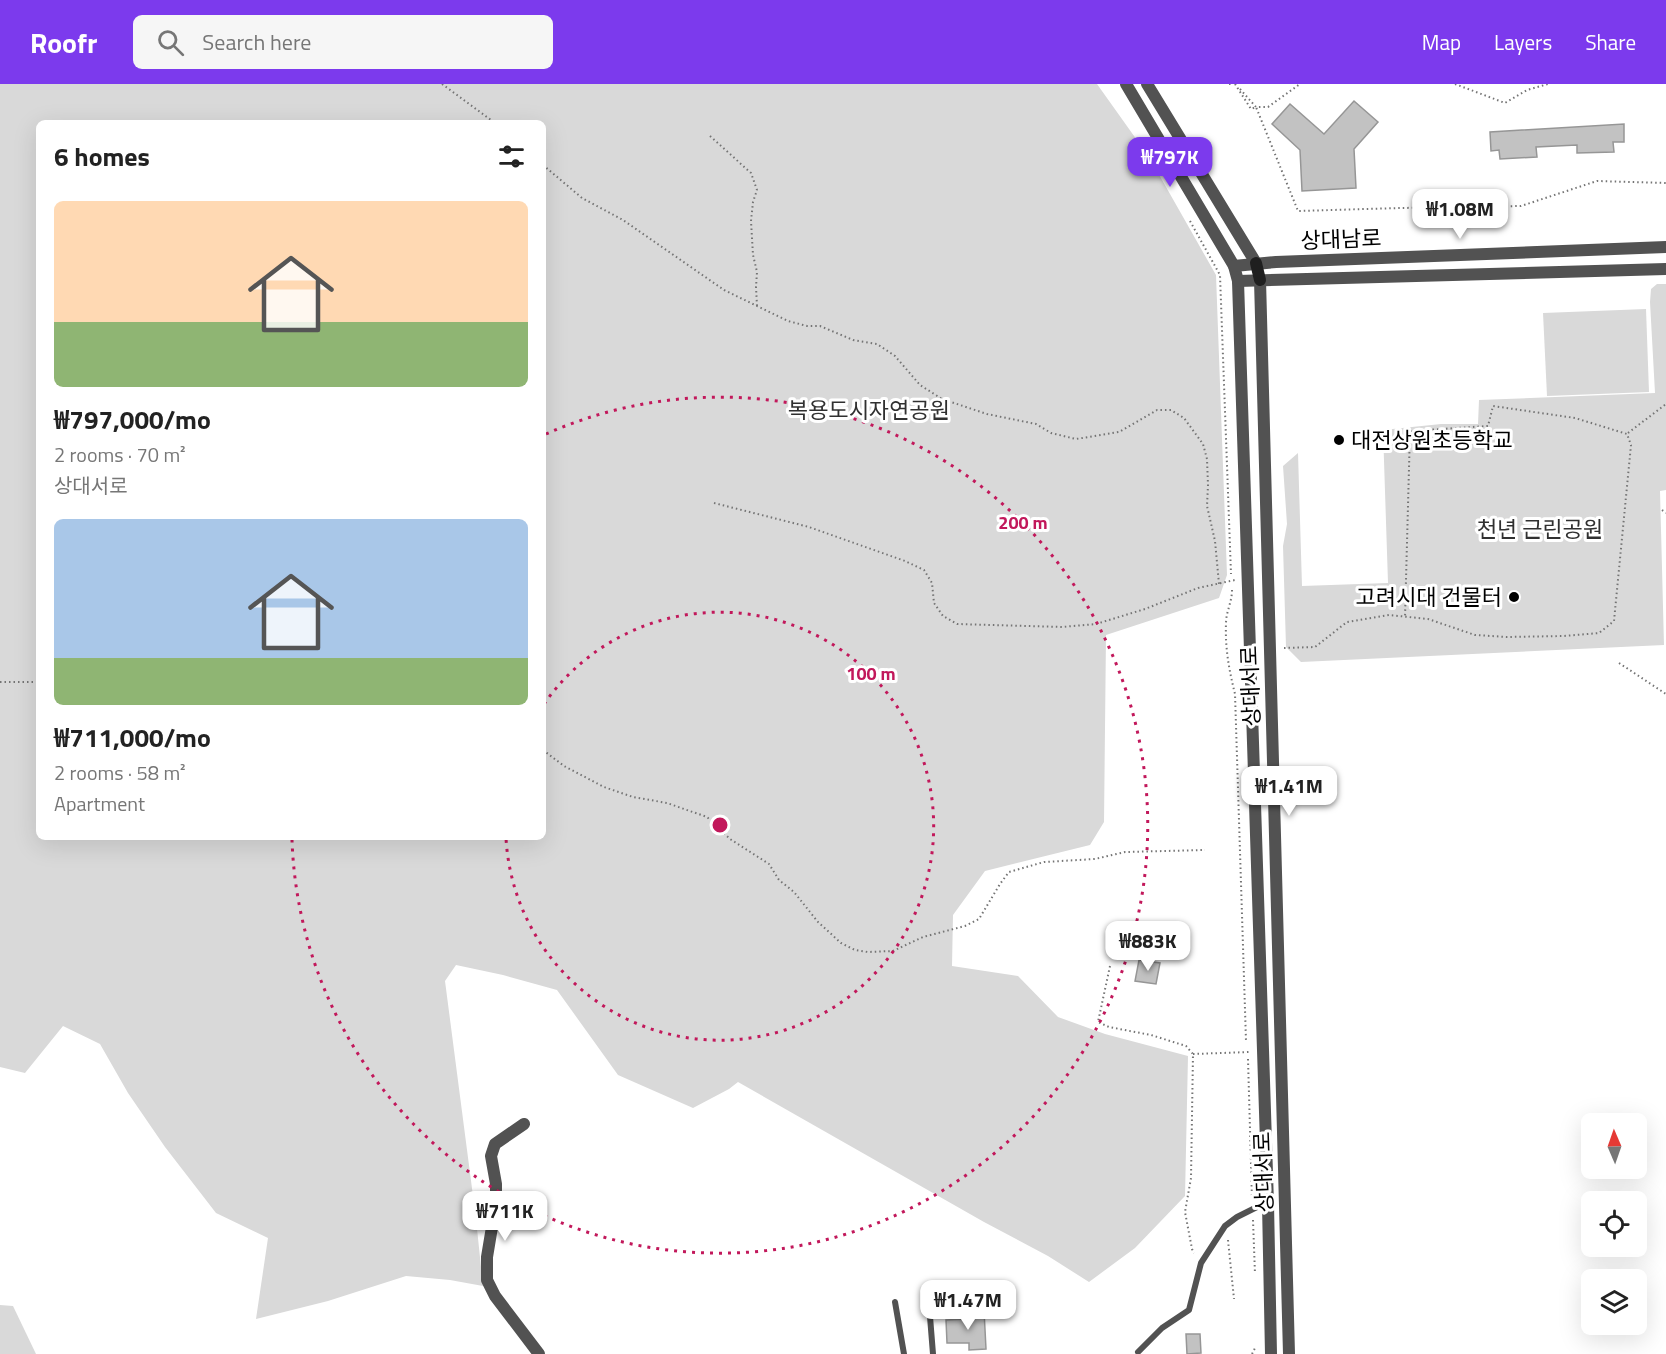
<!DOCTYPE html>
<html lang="en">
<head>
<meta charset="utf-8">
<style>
  :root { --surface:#fff; --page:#f6f6f6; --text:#222; --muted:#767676; --accent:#7c3aed }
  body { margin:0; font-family:"Titillium Web","Noto Sans KR",sans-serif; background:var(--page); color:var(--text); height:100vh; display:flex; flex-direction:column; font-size:22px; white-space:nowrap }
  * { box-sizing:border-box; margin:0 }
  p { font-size:20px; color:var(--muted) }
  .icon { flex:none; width:33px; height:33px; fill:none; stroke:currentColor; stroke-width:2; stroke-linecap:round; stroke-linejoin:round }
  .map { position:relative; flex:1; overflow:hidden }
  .drawer { position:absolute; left:36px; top:36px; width:510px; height:720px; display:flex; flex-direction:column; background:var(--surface); border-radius:9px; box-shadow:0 6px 24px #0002 }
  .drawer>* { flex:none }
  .needle { width:39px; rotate:358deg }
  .buttons { position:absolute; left:1581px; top:1029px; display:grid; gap:12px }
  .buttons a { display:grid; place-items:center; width:66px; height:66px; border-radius:9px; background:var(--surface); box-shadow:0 6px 24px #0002; font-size:30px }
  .price { position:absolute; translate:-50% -51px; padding:0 14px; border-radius:12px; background:#fff; color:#222; font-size:20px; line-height:39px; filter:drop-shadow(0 2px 3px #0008) }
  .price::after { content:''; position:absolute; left:50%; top:36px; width:18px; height:14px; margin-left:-9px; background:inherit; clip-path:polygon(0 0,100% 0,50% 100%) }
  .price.active { background:var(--accent); color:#fff }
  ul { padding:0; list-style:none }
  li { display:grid; align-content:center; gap:12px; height:318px; padding:0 18px }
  li span { display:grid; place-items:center; height:186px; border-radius:9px; color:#555 }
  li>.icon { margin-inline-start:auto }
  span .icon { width:108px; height:108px; fill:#fffc; stroke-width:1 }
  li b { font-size:26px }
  h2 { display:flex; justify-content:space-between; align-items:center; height:72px; padding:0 18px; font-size:26px }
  header { display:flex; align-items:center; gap:36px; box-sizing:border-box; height:84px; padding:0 30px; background:var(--accent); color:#fff }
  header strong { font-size:28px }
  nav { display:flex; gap:33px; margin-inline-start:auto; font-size:21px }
  .search { width:420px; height:54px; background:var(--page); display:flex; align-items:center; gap:15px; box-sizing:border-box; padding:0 21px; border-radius:9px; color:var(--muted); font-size:22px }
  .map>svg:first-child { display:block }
  .green { fill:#d9d9d9; fill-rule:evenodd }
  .building { fill:#c2c2c2; stroke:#969696; stroke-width:1.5 }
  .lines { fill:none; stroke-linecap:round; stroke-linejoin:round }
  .path { stroke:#747474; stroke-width:2; stroke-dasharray:1.5 3; stroke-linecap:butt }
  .service { stroke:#525252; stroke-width:6 }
  .minor { stroke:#525252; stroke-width:12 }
  .tertiary { stroke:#525252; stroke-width:12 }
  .secondary { stroke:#1f1f1f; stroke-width:12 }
  .ring { fill:none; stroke:#c2185b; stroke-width:3; stroke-dasharray:3 6 }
  .poi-dot { fill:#000; stroke:#fff; stroke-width:2 }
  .labels { text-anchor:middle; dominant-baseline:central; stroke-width:6; stroke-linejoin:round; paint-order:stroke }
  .street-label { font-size:22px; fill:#000; stroke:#fff }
  .park-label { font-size:22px; fill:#303030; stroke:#fff }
  .poi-label { font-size:22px; fill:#000; stroke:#fff; text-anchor:start }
  .centre { fill:#c2185b; stroke:#fff; stroke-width:3 }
  .ring-label { font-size:18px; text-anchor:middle; font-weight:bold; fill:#c2185b; stroke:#fff; stroke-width:6; stroke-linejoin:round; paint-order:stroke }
</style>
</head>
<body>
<header>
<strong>Roofr</strong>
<div class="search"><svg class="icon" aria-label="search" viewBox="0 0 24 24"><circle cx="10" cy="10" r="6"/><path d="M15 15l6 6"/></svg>Search here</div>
<nav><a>Map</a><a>Layers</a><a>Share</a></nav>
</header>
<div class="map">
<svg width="1666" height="1270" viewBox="0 0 1666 1270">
  <rect width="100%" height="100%" fill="#fff"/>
  <g class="green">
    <path d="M0,0H1097L1149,73L1216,191L1227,491L1219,514L1106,551L1104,738L1090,761L985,787L953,831L952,882L1018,892L1058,933L1105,950L1188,972L1185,1112L1135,1164L1089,1198L1048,1172L984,1138L738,998L729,1005L693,1024L618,991L557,906L503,891L456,881L445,897L476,1135L483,1202L450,1196L406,1192L328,1217L256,1235L268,1154L216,1129L165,1063L128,1009L100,960L63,942L25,989L0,983ZM39,39H543V753H39Z"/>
    <path d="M1657,200H1666V406L1660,407L1664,561L1301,578L1286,563L1283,462L1287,440L1283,382L1298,369L1302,502L1388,499L1383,346L1441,340H1478L1479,316L1655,309L1650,218L1651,205Z"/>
    <path d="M1646,225L1649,308L1547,312L1543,229Z"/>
    <path d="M0,1221L13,1222L36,1270H0Z"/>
  </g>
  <g class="building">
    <path d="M1354,17L1378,38L1354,65L1356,104L1302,107L1300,66L1272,40L1290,20L1324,50Z"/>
    <path d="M1624,40V58H1613L1614,68L1577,69V61L1536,63L1537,73L1500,75L1499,66L1491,67L1490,48Z"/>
    <path d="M1139,876L1160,879L1156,900L1135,897Z"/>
    <path d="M984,1226L986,1265L969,1266V1259H947L946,1236L968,1235L967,1227Z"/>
    <path d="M1186,1250H1200L1201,1269L1187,1270Z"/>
  </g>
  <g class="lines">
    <g class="path">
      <path d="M442,0L495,39"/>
      <path d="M1229,0H1232"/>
      <path d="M1235,0L1251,25L1256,23L1298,127L1400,124L1521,122L1597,97L1666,99"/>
      <path d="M1455,0L1505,19L1527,6L1548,0"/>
      <path d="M1240,5L1256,23H1268L1300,0"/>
      <path d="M710,52L751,89L757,106L753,118L751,137L753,171L757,188L756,203L757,222"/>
      <path d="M543,81L582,114L623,136L724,206L788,237L807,242H820L853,256L877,260L895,272L920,301L942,315L987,330L1036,340L1051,349L1076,355L1119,348L1157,326H1171L1184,334L1203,360L1207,375L1208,401L1207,422L1215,457L1219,500"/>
      <path d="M1190,137L1220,191L1231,490"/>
      <path d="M1628,349L1666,320"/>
      <path d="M714,419L809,443L905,477L924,486L932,499L934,519L943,532L957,540L1062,543L1096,540L1145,525L1198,504L1235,496"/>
      <path d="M1662,426L1666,429"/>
      <path d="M1232,506C1232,518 1226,528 1226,539C1225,564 1229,586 1235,610L1246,957"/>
      <path d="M1284,564L1315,563L1347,538L1389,531L1428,535L1475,551L1507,553L1564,552L1599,549L1614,537L1631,361L1627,350L1575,334L1493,322L1488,342L1410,347L1405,533"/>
      <path d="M1619,579L1666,610"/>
      <path d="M0,598H39"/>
      <path d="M543,666L564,682L604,703L633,713L667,719L707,733L730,755L769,780L779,796L794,808L818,838L841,859L855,866L868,868L893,867L923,853L965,842L979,835L1000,800L1009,788L1044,778L1095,775L1125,768L1205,766"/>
      <path d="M1110,882L1098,938L1109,943L1151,951L1186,962L1193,970L1191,1094L1185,1128L1192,1165L1194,1169"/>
      <path d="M1193,970L1250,968"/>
      <path d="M1248,975L1252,1115"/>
      <path d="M1253,1136L1255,1190"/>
      <path d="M1228,1156L1234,1215"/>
      <path d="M1252,1270L1256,1262"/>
    </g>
    <g class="service">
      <path d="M895,1218L904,1270"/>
      <path d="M929,1220L933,1270"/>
      <path d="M1138,1268L1162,1244L1189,1226L1201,1179L1225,1142L1237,1133L1257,1123L1268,1120"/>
    </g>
    <path class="minor" d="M524,1040L495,1060L491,1072L496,1100V1119L487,1173V1196L495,1212L539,1270"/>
    <g class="tertiary">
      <path d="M1126,0L1234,182L1238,197L1268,1120L1271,1270"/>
      <path d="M1147,0L1256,179"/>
      <path d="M1234,182L1276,178L1666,163"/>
      <path d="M1260,196L1289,1270"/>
      <path d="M1238,197L1666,185"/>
    </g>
    <path class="secondary" d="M1256,179L1260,196"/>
  </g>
  <g class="ring">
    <path d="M544 620A214 214 0 1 1 506 754"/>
    <path d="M546 350A428 428 0 1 1 292 756"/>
  </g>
  <g class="poi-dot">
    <circle cx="1339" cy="356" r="6"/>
    <circle cx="1514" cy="513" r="6"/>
  </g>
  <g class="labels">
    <g class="street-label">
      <text transform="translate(1341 155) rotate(-2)">상대남로</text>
      <text transform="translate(1250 602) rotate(-92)">상대서로</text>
      <text transform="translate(1263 1088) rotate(-92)">상대서로</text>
    </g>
    <g class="park-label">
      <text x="869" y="326">복용도시자연공원</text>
      <text x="1540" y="445">천년 근린공원</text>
    </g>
    <g class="poi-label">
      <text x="1351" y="356">대전상원초등학교</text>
      <text x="1502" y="513" text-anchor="end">고려시대 건물터</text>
    </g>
  </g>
  <circle cx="720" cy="741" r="9" class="centre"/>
  <g class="ring-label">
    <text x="1023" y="445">200 m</text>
    <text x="871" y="596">100 m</text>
  </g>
</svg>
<div class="buttons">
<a><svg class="needle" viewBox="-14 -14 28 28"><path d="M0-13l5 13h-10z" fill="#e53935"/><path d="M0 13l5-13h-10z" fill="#767676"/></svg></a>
<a><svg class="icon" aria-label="locate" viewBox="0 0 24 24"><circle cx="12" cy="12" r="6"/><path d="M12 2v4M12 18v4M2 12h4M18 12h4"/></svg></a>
<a><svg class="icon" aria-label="layers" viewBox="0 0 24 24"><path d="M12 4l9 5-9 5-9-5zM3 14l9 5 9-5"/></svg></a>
</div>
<b class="price active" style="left:1170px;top:104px">₩797K</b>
<b class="price" style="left:1460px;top:156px">₩1.08M</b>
<b class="price" style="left:1289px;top:733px">₩1.41M</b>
<b class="price" style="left:1148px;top:888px">₩883K</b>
<b class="price" style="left:505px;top:1158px">₩711K</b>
<b class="price" style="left:968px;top:1247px">₩1.47M</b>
<section class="drawer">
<h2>6 homes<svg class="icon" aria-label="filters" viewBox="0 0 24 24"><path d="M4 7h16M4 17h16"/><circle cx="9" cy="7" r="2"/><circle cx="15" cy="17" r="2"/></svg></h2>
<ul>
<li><span style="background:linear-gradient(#ffd9b3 65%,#8fb573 0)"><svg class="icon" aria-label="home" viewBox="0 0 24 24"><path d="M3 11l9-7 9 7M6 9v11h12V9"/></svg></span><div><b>₩797,000/mo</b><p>2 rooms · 70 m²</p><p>상대서로</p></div></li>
<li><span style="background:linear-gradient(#a9c7e8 75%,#8fb573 0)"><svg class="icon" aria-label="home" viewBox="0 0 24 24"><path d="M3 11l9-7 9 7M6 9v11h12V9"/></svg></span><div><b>₩711,000/mo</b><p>2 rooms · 58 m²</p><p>Apartment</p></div></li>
</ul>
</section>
</div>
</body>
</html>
